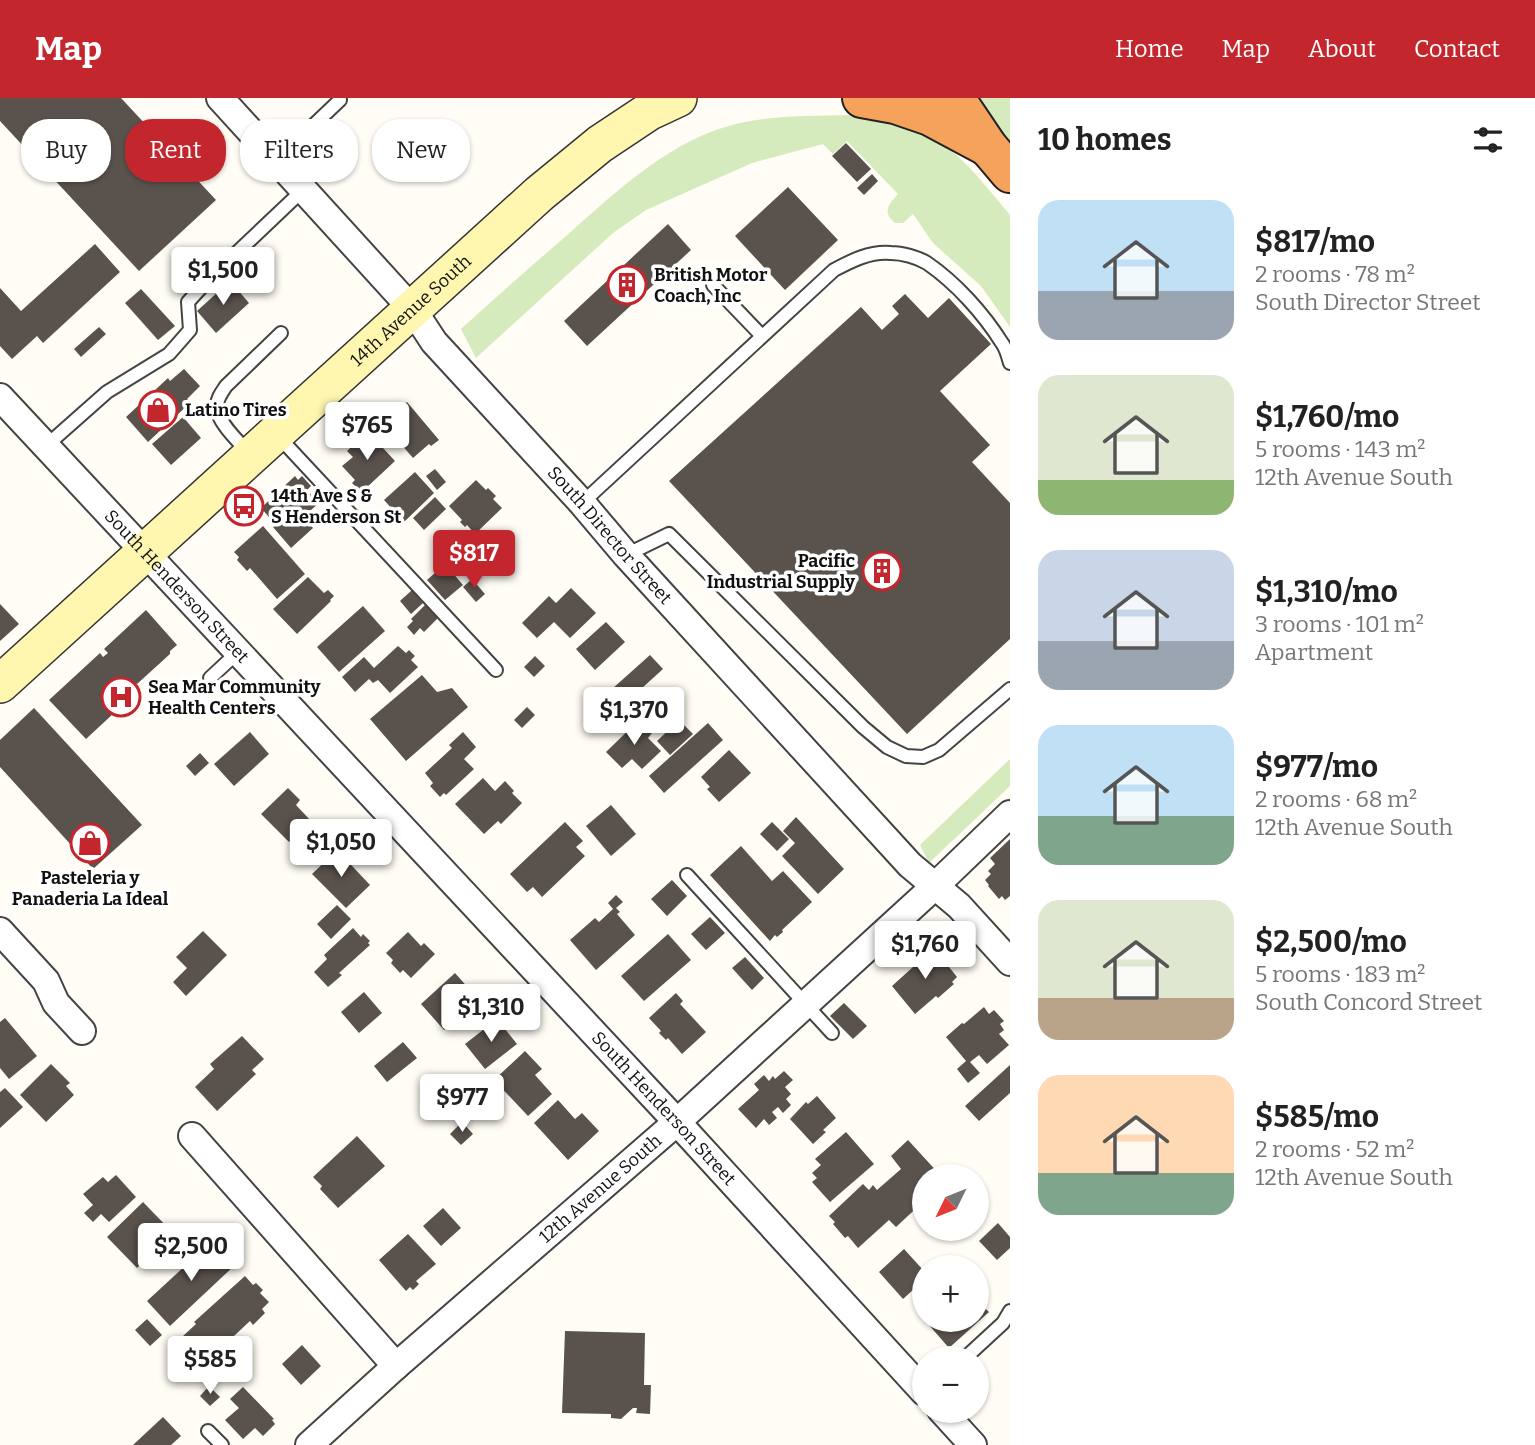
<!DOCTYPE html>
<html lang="en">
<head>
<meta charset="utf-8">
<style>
  :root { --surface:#fff; --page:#f6f6f6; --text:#222; --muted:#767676; --accent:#c4262e }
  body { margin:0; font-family:Bitter,serif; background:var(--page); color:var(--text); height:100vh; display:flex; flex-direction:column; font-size:26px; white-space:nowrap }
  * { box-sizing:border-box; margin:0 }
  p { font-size:23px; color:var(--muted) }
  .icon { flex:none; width:38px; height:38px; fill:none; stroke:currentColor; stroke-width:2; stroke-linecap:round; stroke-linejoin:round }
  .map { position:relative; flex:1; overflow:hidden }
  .sheet { display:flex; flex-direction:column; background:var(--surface); width:525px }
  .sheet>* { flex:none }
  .banner { position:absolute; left:21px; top:21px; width:665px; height:63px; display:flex; gap:14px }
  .needle { width:46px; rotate:227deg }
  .fabs { position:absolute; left:912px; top:1066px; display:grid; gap:14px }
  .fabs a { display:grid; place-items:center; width:77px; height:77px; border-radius:50%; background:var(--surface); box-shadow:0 2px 5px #0004; font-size:35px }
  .price { position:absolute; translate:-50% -60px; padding:0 16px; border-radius:7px; background:#fff; color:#222; font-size:23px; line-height:46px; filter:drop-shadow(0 2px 4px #0008) }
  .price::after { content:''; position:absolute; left:50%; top:42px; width:21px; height:16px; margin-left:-10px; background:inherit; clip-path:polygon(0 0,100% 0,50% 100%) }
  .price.current { background:var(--accent); color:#fff }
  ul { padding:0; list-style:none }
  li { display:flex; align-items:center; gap:21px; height:175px; padding:0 28px }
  li span { display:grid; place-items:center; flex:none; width:196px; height:140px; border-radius:21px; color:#555 }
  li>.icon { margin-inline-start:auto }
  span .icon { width:84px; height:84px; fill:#fffc; stroke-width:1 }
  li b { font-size:30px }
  h2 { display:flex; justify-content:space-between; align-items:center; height:84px; padding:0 28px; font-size:30px }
  .pill { padding:0 24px; border-radius:28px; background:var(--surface); box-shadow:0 2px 5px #0004; font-size:24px; line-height:63px }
  .pill.current { background:var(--accent); color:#fff }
  header { display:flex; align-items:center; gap:42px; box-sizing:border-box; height:98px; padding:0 35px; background:var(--accent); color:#fff }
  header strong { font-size:33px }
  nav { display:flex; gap:38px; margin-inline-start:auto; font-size:24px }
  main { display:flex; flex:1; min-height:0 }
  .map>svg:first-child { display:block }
  .green { fill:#d5ebbd }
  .building { fill:#5a524d }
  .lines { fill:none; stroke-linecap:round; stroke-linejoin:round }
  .lane-casing { stroke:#444; stroke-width:16 }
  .street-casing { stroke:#444; stroke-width:30 }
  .secondary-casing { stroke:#333; stroke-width:40 }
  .highway-casing { stroke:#222; stroke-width:42 }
  .lane { stroke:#fff; stroke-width:12 }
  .street { stroke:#fff; stroke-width:26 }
  .secondary { stroke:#fff6b0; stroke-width:37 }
  .highway { stroke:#f5a25d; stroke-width:38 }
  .labels { text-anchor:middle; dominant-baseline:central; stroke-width:7; stroke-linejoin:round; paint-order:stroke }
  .poi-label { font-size:18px; font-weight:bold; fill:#111; stroke:#fff; text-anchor:start }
  .street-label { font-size:18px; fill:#111; stroke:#fff }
</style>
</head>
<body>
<header>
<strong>Map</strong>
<nav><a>Home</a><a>Map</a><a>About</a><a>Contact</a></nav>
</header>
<main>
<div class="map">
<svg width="1010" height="1347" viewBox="0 0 1010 1347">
  <rect width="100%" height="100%" fill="#fffdf5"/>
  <g class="green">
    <path d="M979,0H1010V45Z"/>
    <path d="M849,17C879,20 912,25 938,43C966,61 988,91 1010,117V229L981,188L933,145L913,116L903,125H895C882,114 888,107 898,96L847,43L833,56L823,46L752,65L646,112L613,135L476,260L461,231C495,200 530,169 565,139C610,99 664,48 722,30C763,17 807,18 849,17Z"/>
    <path d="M1010,661V688L929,765L920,747Z"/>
  </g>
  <g class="building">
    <path d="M0,0H121L216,102L139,173L0,23Z"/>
    <path d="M846,45L871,71L857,84L832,58Z"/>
    <path d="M872,76L878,83L864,97L857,90Z"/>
    <path d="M788,89L838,142L785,192L735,138Z"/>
    <path d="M668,126L691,152L587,248L564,223Z"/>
    <path d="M95,146L120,174L43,245L37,238L12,261L0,248V190L21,213Z"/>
    <path d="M230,183L249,205L216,235L197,213Z"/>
    <path d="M141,191L175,228L158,242L125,205Z"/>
    <path d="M905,196L928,220L949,200L991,246L940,293L990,347L972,364L1010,405V541L907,636L669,383L861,209L882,232L899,216L892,208Z"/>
    <path d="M99,229L106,236L81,259L74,251Z"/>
    <path d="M184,271L200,288L187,301L190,305L148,344L126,319L168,280L170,283Z"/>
    <path d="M407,304L439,342L431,348L429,346L413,360L380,322L390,314L392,317Z"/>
    <path d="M183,319L201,340L171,367L152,346Z"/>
    <path d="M363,338L371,346L375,342L377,345L381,341L386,347L383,350L395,363L364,392L363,390L360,393L352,385L355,382L342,368L353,359L347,353Z"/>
    <path d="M435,371L446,384L437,392L426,378Z"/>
    <path d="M415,374L434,395L404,424L384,402Z"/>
    <path d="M295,378L298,382L302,378L311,388L307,392L319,405L303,419L313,430L291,450L273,429L276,427L261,410Z"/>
    <path d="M476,382L486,392L488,390L496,398L493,401L502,410L475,436L467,427L465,429L460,424L462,422L449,408Z"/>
    <path d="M435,399L446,411L424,432L413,420Z"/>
    <path d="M263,428L305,476L277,501L250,470L247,473L237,462L239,459L234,454Z"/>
    <path d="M445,466L463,487L445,502L427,482Z"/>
    <path d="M308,479L324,495L328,492L334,498L330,502L331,503L297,536L273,511Z"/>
    <path d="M472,481L485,496L476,504L463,489Z"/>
    <path d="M571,490L596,515L570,540L554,524L537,540L522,525L549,498L556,505Z"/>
    <path d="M412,492L423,505L411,516L400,503Z"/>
    <path d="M427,505L440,518L424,534L420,530L414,537L407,529L413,523L411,521Z"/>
    <path d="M0,506L19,526L0,543Z"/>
    <path d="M363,508L385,533L339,574L317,549Z"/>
    <path d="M146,512L177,547L170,553V556L137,586L134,584L130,588L133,591L125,599L128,602L86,641L49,602L100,555L103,559L108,555L104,551Z"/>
    <path d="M606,524L625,544L595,572L576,551Z"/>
    <path d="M398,548L406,555L409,552L415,558L411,562L418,569L390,595L378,582L373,585L369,581L355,594L342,579L364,559L374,570Z"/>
    <path d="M650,557L663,571L597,631L584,616Z"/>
    <path d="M535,558L545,568L534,579L524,569Z"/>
    <path d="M422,577L437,594L452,590L468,609L406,663L370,621Z"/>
    <path d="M527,609L535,617L522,630L514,622Z"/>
    <path d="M34,610L142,727L93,771L0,669V642Z"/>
    <path d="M639,622L652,635L648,640L661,653L642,671L632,661L622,670L606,654Z"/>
    <path d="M679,622L693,636L670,657L657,643Z"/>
    <path d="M708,625L723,642L664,695L649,678Z"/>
    <path d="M250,634L269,656L234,688L214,666Z"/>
    <path d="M463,634L476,649L464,661L474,671L446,697L444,695L440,699L430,688L433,685L425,675L452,650L449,647Z"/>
    <path d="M729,652L751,675L719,704L707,691L710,689L701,679Z"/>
    <path d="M200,655L209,665L195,678L186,668Z"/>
    <path d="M483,680L495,693L505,683L514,693L512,695L522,705L501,726L498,723L484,736L455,706Z"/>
    <path d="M288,690L300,702L296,707L311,723L289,744L261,716Z"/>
    <path d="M611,707L636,736L611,758L586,728Z"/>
    <path d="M796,719L844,771L818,796L782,758L795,745L783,733Z"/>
    <path d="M565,724L583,743L576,749L585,758L542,799L533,789L527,794L510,776Z"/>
    <path d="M772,724L789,741L777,753L760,736Z"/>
    <path d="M1010,741V798L1005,802L1002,798L999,801L988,788L989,787L985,782L991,776L988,773L995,766L990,760Z"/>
    <path d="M741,748L772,783L783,773L812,804L782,832L783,834L777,839L775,837L770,843L710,777Z"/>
    <path d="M337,752L370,787L346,810L312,776Z"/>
    <path d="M672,782L687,798L667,818L651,801Z"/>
    <path d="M616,797L623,804L616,810L620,814L617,816L635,837L596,872L570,842L595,820L599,824L613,811L608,805Z"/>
    <path d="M337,807L351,821L331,841L317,826Z"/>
    <path d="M710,819L725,835L706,852L691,836Z"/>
    <path d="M353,830L361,839L363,836L370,843L368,845L370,847L339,875L342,877L328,889L314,874L327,861L324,857Z"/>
    <path d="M203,833L227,857L186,898L173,884L187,870L176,859Z"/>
    <path d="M408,834L421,848L424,845L435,856L411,880L403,872L400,875L391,865L393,862L386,855Z"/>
    <path d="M668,836L691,862L644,903L621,878Z"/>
    <path d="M934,850L957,879L952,884L954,886L938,900L936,898L915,916L892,888Z"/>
    <path d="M745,859L764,880L752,892L732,870Z"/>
    <path d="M455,875L478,901L444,932L421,906Z"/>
    <path d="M364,894L382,915L359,935L341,914Z"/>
    <path d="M676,895L683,903L680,906L706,934L682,956L668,940L666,942L659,935L661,933L649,920Z"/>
    <path d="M844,905L867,928L853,941L830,918Z"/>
    <path d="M984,909L989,916L994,912L1004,923L1000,926L1004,932L999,936L1009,947L987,966L979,957L970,964L980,975L968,985L957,971L966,963L946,939L962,925L964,926Z"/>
    <path d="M5,920L37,958L9,981L0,970V924Z"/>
    <path d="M497,921L517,946L485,971L465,946Z"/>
    <path d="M242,938L264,961L252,972L256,976L217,1013L195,989L214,971L210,966Z"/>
    <path d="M403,944L417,960L387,984L374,968Z"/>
    <path d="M525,953L542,971L535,977L552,996L528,1018L494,982Z"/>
    <path d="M51,966L70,985L66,988L74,997L46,1024L20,997Z"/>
    <path d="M1010,967V995L979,1023L965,1008Z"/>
    <path d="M784,973L793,982L785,989L791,996L786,1001L791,1007L783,1015L778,1009L772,1014L777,1020L769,1027L764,1021L756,1030L738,1011L759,992L754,986L764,977L769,983L773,978L775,981Z"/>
    <path d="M5,990L23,1009L0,1030V994Z"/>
    <path d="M817,998L836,1020L823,1032L826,1034L813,1046L790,1021L806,1004L808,1006Z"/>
    <path d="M558,1002L575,1021L582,1015L599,1033L568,1062L534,1025Z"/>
    <path d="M462,1024L473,1036L461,1047L450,1036Z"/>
    <path d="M846,1034L874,1066L830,1104L812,1084L817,1080L812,1075L821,1067L815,1061Z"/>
    <path d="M357,1038L385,1068L338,1110L320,1091L322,1088L313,1079Z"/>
    <path d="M908,1042L941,1078H924V1103L896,1129L889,1122L858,1150L848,1138L845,1140L833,1126L835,1124L829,1118L863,1086L869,1092L873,1087L877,1092L901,1071L891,1058Z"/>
    <path d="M116,1077L136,1099L109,1124L101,1116L93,1124L84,1115L93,1107L83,1096L103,1079L108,1084Z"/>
    <path d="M143,1104L173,1135L137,1170L107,1139Z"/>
    <path d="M443,1110L461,1130L441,1148L423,1128Z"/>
    <path d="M998,1125L1010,1139V1150L997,1162L979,1143Z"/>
    <path d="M408,1136L436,1166L416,1183L419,1186L413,1192L410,1189L406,1193L379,1162Z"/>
    <path d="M212,1143L235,1167L170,1228L147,1203Z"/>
    <path d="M904,1151L924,1173V1182L903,1201L879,1174Z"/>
    <path d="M245,1178L253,1187L256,1185L263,1192L260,1195L269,1204L262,1211L265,1215L253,1227L250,1223L219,1252L216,1248L209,1255L198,1254L183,1238L196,1226L194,1224Z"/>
    <path d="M976,1201L989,1214L949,1250L929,1227L936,1222H976Z"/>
    <path d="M147,1221L162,1237L150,1248L135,1232Z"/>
    <path d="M565,1233L645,1235L644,1287H651L650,1316L636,1315L637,1310H633L621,1321L611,1320V1316L562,1315Z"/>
    <path d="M302,1247L321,1268L301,1287L282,1266Z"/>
    <path d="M209,1288L220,1299L210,1308L200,1298Z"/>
    <path d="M243,1289L274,1321L272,1322L275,1326L263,1338L255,1330L243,1341L225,1322L239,1310L230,1301Z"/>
    <path d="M163,1319L181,1338L171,1347H133Z"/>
  </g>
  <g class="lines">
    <defs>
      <g id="lane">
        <path d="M277,62L340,2"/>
        <path d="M713,187L762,238"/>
        <path d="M277,337L496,572"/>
        <path d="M46,348L107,294L169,256L190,232L188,204L209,181L304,91"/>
        <path d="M249,355C239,344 216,323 217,308C217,300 222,294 226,288L281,235"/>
        <path d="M582,405L834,172C851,163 870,153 891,155C902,155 917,159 927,165C956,185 983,215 1002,245C1006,250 1008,258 1010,265"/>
        <path d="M626,457L669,436L863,629L887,649L906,658L923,659L939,652L1010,591"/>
        <path d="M210,580L238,554"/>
        <path d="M687,777L832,935"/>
        <path d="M965,1260L1003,1225L1010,1213"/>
        <path d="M208,1333L222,1347"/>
      </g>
      <g id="street">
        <path id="s1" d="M220,0L413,212L434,244L446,257L582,405L626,457L910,767L959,808L1010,864"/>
        <path id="s2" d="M0,299L677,1024L924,1294"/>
        <path d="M0,833L46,883L56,905L82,933"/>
        <path d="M192,1038L396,1268"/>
        <path d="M941,1312L973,1347"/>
        <path id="s3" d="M309,1347L396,1268L677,1024L935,788L1010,716"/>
      </g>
      <g id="secondary">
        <path id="s4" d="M0,586L539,96L600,46L648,14L678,0"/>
      </g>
      <g id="highway">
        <path d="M862,0L895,6L930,18L988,49"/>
        <path d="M955,0L988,49L1010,75"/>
      </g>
    </defs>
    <use href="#lane" class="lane-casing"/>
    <use href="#street" class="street-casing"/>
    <use href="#secondary" class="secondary-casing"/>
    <use href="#highway" class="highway-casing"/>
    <use href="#lane" class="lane"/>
    <use href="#street" class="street"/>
    <use href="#secondary" class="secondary"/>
    <use href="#highway" class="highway"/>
  </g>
  <defs>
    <symbol id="building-ring" viewBox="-11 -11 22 22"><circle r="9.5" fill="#fff" stroke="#c4262e" stroke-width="1.5"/><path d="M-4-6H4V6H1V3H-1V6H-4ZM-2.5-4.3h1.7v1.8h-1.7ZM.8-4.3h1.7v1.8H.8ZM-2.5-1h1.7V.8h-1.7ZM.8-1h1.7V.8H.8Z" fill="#c4262e"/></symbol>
    <symbol id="shop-ring" viewBox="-11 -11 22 22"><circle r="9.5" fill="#fff" stroke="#c4262e" stroke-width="1.5"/><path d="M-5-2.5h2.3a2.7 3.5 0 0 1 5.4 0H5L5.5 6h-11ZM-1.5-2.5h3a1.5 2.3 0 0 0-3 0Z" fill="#c4262e"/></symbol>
    <symbol id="bus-ring" viewBox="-11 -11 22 22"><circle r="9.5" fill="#fff" stroke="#c4262e" stroke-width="1.5"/><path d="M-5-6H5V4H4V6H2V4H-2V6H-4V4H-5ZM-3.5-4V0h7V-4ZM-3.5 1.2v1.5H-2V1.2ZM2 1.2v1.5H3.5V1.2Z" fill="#c4262e"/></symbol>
    <symbol id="hospital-ring" viewBox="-11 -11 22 22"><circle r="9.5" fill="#fff" stroke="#c4262e" stroke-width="1.5"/><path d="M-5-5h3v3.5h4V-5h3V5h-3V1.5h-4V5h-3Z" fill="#c4262e"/></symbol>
  </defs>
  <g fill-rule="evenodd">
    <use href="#building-ring" x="605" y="165" width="44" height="44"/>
    <use href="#shop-ring" x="136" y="290" width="44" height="44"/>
    <use href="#bus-ring" x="222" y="386" width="44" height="44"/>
    <use href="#building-ring" x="860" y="451" width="44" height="44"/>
    <use href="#hospital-ring" x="99" y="577" width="44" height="44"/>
    <use href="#shop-ring" x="68" y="723" width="44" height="44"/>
  </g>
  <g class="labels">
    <g class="poi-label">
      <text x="654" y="177">British Motor<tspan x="654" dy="21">Coach, Inc</tspan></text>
      <text x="185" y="312">Latino Tires</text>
      <text x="271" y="398">14th Ave S &amp;<tspan x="271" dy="21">S Henderson St</tspan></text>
      <text x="855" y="463" text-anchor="end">Pacific<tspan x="855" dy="21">Industrial Supply</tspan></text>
      <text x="148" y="589">Sea Mar Community<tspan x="148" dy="21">Health Centers</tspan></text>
      <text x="90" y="780" text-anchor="middle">Pasteleria y<tspan x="90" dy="21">Panaderia La Ideal</tspan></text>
    </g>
    <g class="street-label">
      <text stroke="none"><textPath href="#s4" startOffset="555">14th Avenue South</textPath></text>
      <text stroke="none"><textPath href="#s1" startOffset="586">South Director Street</textPath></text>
      <text stroke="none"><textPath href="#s2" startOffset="259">South Henderson Street</textPath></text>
      <text stroke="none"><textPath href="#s2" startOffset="973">South Henderson Street</textPath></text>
      <text stroke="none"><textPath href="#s3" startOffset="388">12th Avenue South</textPath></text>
    </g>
  </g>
</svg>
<div class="fabs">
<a><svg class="needle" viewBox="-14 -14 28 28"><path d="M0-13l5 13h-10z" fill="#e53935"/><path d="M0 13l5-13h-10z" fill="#767676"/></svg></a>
<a>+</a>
<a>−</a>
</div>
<b class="price" style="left:223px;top:209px">$1,500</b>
<b class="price" style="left:367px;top:364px">$765</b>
<b class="price current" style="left:474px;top:492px">$817</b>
<b class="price" style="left:634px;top:649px">$1,370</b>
<b class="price" style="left:341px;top:781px">$1,050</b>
<b class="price" style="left:925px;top:883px">$1,760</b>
<b class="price" style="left:491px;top:946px">$1,310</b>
<b class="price" style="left:462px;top:1036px">$977</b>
<b class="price" style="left:191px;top:1185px">$2,500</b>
<b class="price" style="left:210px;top:1298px">$585</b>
<div class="banner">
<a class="pill">Buy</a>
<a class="pill current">Rent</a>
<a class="pill">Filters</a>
<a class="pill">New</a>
</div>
</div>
<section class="sheet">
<h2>10 homes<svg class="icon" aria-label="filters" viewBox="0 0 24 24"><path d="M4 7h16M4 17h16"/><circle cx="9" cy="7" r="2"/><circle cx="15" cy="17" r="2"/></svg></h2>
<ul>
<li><span style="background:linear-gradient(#bfe0f5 65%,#9aa5b1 0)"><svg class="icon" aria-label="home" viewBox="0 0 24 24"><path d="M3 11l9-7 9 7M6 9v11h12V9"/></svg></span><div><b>$817/mo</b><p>2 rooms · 78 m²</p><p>South Director Street</p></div></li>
<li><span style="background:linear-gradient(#dfe7d0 75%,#8fb573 0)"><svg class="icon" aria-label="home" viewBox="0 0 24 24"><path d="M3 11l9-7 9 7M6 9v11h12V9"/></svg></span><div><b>$1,760/mo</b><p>5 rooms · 143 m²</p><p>12th Avenue South</p></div></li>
<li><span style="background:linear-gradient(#c9d6e8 65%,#9aa5b1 0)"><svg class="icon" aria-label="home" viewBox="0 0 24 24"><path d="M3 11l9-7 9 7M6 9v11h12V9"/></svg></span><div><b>$1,310/mo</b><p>3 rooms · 101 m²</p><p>Apartment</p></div></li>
<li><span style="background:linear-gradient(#bfe0f5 65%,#7fa58c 0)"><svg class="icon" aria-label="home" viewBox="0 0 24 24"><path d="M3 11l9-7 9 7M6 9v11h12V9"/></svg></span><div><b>$977/mo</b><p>2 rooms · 68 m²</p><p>12th Avenue South</p></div></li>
<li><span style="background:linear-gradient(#dfe7d0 70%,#b9a48a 0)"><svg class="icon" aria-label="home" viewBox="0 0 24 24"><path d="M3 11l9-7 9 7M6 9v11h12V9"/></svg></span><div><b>$2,500/mo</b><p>5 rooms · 183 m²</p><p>South Concord Street</p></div></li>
<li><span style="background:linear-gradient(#ffd9b3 70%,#7fa58c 0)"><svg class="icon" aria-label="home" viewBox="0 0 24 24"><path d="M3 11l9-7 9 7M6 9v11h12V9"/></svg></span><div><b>$585/mo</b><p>2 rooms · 52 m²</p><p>12th Avenue South</p></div></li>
</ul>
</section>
</main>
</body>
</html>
